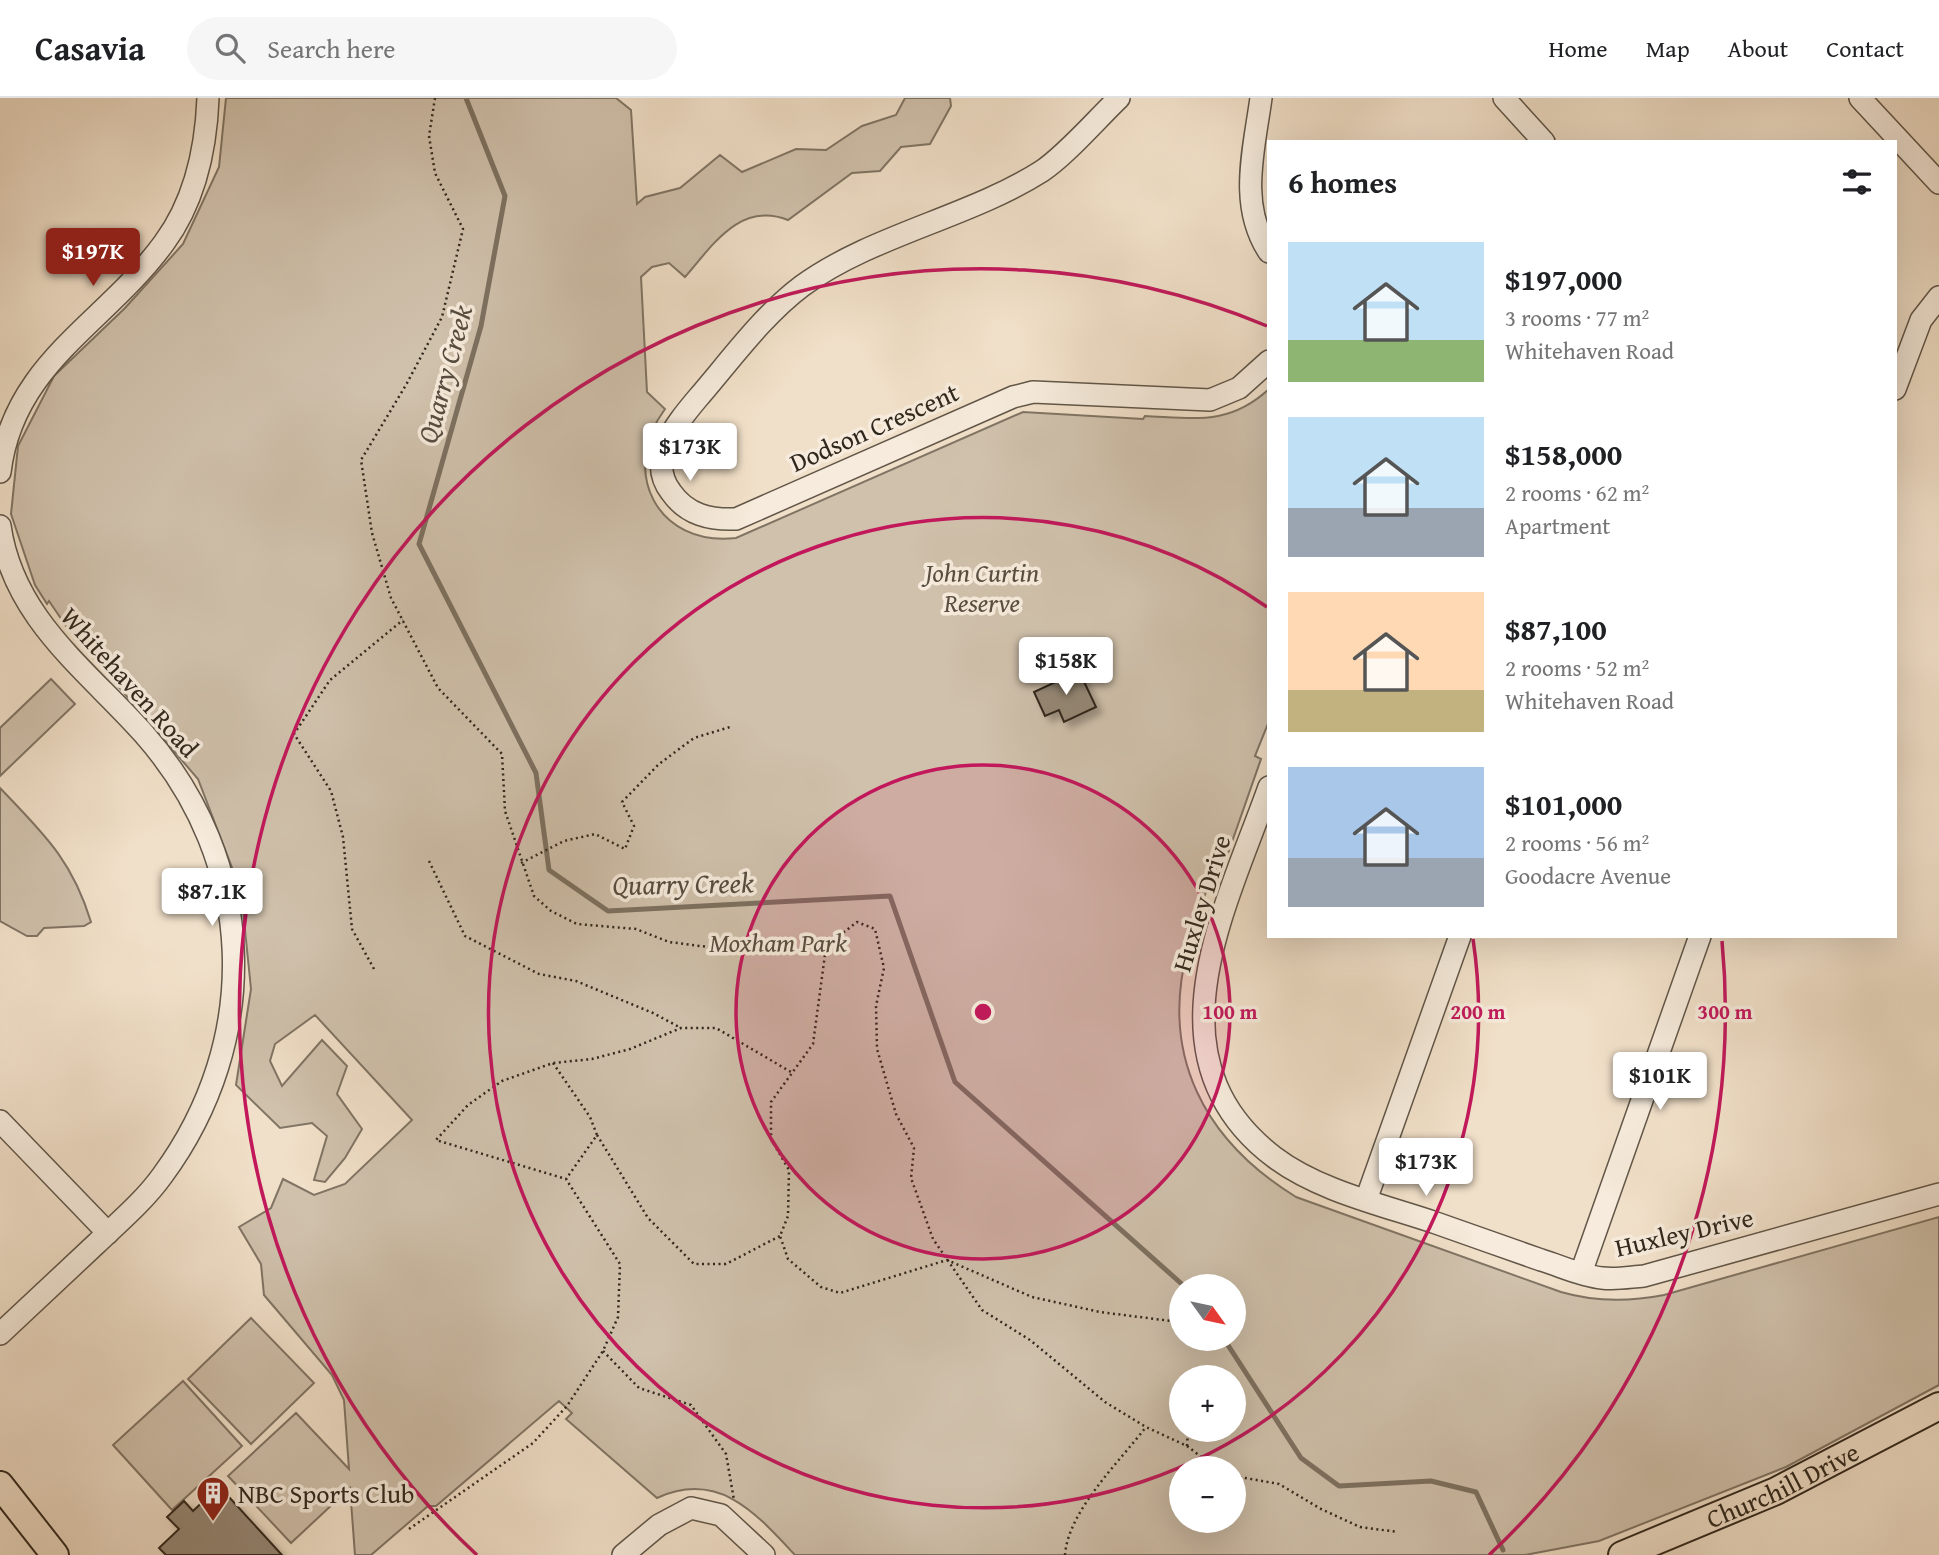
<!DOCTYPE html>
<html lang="en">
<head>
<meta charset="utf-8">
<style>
  :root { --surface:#fff; --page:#f6f6f6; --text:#202124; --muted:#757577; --line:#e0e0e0; --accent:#8f2418 }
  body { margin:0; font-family:"Gentium Book Plus",serif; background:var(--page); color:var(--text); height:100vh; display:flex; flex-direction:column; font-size:26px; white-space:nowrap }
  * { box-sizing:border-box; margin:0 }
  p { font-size:23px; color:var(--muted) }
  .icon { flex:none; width:38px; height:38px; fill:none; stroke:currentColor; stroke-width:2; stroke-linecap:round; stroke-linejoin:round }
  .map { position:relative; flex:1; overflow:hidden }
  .sheet { position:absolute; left:1267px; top:42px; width:630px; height:798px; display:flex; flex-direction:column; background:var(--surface); border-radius:0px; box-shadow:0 7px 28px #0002 }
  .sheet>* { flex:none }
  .needle { width:46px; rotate:123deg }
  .tools { position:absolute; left:1169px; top:1176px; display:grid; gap:14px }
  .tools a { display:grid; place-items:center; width:77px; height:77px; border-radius:50%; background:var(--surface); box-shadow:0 7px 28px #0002; font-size:35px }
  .price { position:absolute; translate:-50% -60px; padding:0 16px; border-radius:7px; background:#fff; color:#222; font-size:23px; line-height:46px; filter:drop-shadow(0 2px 4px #0008) }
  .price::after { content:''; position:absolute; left:50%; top:42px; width:21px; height:16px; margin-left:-10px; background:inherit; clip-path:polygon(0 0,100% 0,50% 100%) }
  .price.on { background:var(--accent); color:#fff }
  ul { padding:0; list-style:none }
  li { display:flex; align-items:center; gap:21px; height:175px; padding:0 21px }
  li span { display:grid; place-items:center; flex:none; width:196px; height:140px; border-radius:0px; color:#555 }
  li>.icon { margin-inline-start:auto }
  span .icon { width:84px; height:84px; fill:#fffc; stroke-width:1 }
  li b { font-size:30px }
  h2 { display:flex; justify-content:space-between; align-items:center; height:84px; padding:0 21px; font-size:30px }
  header { display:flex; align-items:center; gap:42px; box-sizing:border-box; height:98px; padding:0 35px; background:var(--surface); border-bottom:2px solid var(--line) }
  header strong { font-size:33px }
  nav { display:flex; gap:38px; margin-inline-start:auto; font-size:24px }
  .search { width:490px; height:63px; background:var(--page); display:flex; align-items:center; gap:18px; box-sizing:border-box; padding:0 24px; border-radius:38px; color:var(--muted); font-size:26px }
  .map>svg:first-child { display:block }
  .green { fill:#d0c1ac; stroke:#807464; stroke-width:2; fill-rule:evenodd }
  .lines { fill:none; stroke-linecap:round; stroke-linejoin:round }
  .stream { stroke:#7d7161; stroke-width:5 }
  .building { fill:#958876; stroke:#31281d; stroke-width:2; filter:url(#shadow) }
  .minor-casing { stroke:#615648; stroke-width:24 }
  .major-casing { stroke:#31281d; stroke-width:30 }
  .path { stroke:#31281d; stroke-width:2.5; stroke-dasharray:2 3.5; stroke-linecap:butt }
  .minor { stroke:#f6ebdc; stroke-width:21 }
  .major { stroke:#f1e0c9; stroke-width:26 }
  .ring { fill:none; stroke:#c2185b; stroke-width:3.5 }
  .labels { text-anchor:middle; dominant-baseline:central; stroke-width:7; stroke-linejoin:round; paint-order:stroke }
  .street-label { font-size:26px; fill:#31281d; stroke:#f6ebdc }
  .park-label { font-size:26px; font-style:italic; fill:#594e41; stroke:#f6ebdc }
  .poi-label { font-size:26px; fill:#31281d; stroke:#f6ebdc; text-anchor:start }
  .water-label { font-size:28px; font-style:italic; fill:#574c3f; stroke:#f6ebdc }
  .centre { fill:#c2185b; stroke:#f6ebdc; stroke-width:3.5 }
  .ring-label { font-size:21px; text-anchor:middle; font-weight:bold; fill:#c2185b; stroke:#f6ebdc; stroke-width:7; stroke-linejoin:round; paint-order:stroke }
</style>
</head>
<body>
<header>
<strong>Casavia</strong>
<div class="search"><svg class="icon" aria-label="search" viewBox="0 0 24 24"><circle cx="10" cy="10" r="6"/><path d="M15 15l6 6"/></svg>Search here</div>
<nav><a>Home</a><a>Map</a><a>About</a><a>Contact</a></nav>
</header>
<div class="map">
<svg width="1939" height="1457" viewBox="0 0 1939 1457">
  <defs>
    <filter id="shadow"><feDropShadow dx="6" dy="6" stdDeviation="3.5" flood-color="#0004"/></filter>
  </defs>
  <rect width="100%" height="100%" fill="#f1e0c9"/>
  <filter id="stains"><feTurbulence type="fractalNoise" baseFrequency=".00286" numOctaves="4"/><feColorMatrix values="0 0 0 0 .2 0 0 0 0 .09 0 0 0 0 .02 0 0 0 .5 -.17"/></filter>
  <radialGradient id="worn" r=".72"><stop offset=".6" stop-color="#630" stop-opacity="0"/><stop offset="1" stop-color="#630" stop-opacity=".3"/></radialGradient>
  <g class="green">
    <path d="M226,0H616L631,12L637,106L645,99L680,90L720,57L742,74L796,51L826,52L862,28L896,17L905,0H950L951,8L930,46L901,49L880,73L852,75L788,122C740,103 713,147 685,179L669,165L652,169L641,179L647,294L665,311C619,373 657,449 736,440L1023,314L1143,321L1145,318C1194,320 1229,328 1269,291V623L1255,658L1261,661L1227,758L1222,755C1221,763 1217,767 1214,774C1204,798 1194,825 1188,850C1159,958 1205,1043 1296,1099L1561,1194C1595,1204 1628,1204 1664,1197L1939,1119V1287L1786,1369L1599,1443L1525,1457H795C755,1414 718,1372 657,1400L566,1321L572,1315L559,1303L436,1408H428L371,1457H355L350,1390L291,1445L228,1378L296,1315L349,1371L344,1302L332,1277L264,1197L261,1166L239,1129L271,1110L283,1081L314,1097L345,1086L412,1022L315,917L275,946L270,963L282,988L322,942L347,968L337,996L362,1031L345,1060L325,1084L314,1082L327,1038L312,1025L280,1030L236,987L251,891L241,793L198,681L66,528L49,503L47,506L35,487L11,416L18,348L54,278L125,210L183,146L219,69ZM1181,1188H1234V1241H1181ZM1181,1279H1234V1332H1181ZM1181,1370H1234V1423H1181Z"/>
    <path d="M51,581L75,606L0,678V630Z"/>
    <path d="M0,690C44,736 72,762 91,824L84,828L44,830L37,838H27L0,823Z"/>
    <path d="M251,1220L314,1285L251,1346L188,1281Z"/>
    <path d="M183,1283L242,1348L172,1412L113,1347Z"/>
  </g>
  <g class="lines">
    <g class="stream">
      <path d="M466,0L505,98L481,228L419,446L536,675L549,772L608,813L890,798L955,984L1184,1188"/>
      <path d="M1224,1241L1301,1360L1339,1388L1431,1383L1476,1394L1503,1452"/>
    </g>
  </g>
  <g class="building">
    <path d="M1079,573L1096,609L1064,624L1059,612L1045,618L1034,594Z"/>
    <path d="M213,1394L223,1405L229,1399L282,1457H166L159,1450L179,1431L167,1419L184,1403L193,1413Z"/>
  </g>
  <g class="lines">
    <defs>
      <g id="minor">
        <path d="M1119,0C1097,21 1066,57 1042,73C970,119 872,137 802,188C762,218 730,263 697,301C676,326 646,362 671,394C687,417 710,422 736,421L1013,299L1033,294L1210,302L1239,290L1269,263"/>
        <path d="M1261,0C1254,52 1238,107 1269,154"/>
        <path d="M1504,0L1544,44"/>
        <path d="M1860,0L1939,85"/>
        <path d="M1895,291L1921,222L1939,199"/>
        <path d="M0,374C13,265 105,226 164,145C195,103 206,52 208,0"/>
        <path d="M0,428C13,520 86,571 144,636C257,764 263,941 162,1078C144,1103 119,1124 96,1146C64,1176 32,1206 0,1236"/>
        <path d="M1269,689C1226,810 1144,960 1274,1059C1319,1093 1383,1107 1436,1125C1471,1137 1506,1150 1541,1162C1561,1168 1581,1178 1602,1180C1616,1182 1630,1179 1644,1178L1939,1096"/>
        <path d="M0,1023L108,1135"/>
        <path d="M1366,1102L1460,838"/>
        <path d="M1581,1175L1700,838"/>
        <path d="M623,1457L659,1427L691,1410L721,1417L764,1457"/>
      </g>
      <g id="major">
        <path d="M0,1387L55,1457"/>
        <path id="s1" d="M1622,1457L1776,1393L1939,1308"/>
      </g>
    </defs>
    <use href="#minor" class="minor-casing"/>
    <use href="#major" class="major-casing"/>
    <g class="path">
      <path d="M435,0L429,38L435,75L463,131L442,219L406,287L361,362L372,435L391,500L438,590L502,656L505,713L534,798L551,813L577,826L636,831L669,844L755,855L826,849L813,946L771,1004V1041L789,1072L788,1118L780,1138L788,1161L821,1189L840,1195L947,1162L1032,1199L1100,1214L1171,1223"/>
      <path d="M429,763L465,838L539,876L576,883L653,915L681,930"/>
      <path d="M521,765L564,743L595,736L625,751L634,728L622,704L659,666L694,640L730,629"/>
      <path d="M826,848L857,824L875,831L884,870L876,908L877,951L896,1016L914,1050L911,1080L933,1141L982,1212L1030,1242L1105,1304L1146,1329L1187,1348L1216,1370"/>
      <path d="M374,871L352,831L343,739L331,693L294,636L330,582L403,522"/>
      <path d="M553,965L590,1019L597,1037L566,1081"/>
      <path d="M597,1037L648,1120L694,1166H726L780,1138"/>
      <path d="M603,1253L639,1290L691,1307L726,1356L734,1402"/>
      <path d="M1187,1348L1188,1332"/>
      <path d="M1234,1378L1279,1386L1321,1411L1360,1429L1398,1434"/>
      <path d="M409,1431L533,1345L567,1308L603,1253L618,1219L620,1166L566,1081L436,1042L468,1007L502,983L553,965L592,961L630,951L681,930H716L791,974"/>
      <path d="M1065,1457C1068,1413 1120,1363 1146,1329"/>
    </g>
    <use href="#minor" class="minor"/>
    <use href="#major" class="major"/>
  </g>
  <circle cx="983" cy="914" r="247" fill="#c2185b" fill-opacity=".12"/>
  <g class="ring">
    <circle cx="983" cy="914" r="247"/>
    <path d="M1473 841A495 495 0 1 1 1267 509"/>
    <path d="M477 1457A742 742 0 0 1 1267 228M1722 843A742 742 0 0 1 1489 1457"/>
  </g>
  <defs>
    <symbol id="building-pin" viewBox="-11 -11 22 30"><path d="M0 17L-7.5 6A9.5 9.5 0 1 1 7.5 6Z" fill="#8f2418" stroke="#f6ebdc"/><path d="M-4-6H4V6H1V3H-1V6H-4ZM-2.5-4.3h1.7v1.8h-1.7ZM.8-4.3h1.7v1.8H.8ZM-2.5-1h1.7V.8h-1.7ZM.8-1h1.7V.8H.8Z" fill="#fff"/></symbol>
  </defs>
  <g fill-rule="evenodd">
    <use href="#building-pin" x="194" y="1376" width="38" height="52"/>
  </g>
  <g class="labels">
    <g class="street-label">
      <text transform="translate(874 329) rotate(-24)">Dodson Crescent</text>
      <text transform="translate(130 584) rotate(48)">Whitehaven Road</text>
      <text transform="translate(1201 805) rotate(-73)">Huxley Drive</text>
      <text transform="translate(1684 1134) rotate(-13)">Huxley Drive</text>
      <text stroke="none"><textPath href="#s1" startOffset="175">Churchill Drive</textPath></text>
    </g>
    <g class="park-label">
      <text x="982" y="474">John Curtin<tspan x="982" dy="30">Reserve</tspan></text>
      <text x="778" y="844">Moxham Park</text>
    </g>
    <g class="poi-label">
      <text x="238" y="1395">NBC Sports Club</text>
    </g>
    <g class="water-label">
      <text transform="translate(444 276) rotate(-75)">Quarry Creek</text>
      <text transform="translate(683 785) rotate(-1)">Quarry Creek</text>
    </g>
  </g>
  <circle cx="983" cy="914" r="10" class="centre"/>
  <g class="ring-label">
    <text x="1230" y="921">100 m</text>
    <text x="1478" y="921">200 m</text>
    <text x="1725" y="921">300 m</text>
  </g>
  <rect width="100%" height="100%" filter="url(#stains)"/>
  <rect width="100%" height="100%" fill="url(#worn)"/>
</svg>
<div class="tools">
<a><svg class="needle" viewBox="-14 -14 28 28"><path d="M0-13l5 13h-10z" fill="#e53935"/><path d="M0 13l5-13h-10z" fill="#757577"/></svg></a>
<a>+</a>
<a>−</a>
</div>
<b class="price on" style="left:93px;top:190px">$197K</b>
<b class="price" style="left:690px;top:385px">$173K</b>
<b class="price" style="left:1066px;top:599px">$158K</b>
<b class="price" style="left:212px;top:830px">$87.1K</b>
<b class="price" style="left:1660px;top:1014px">$101K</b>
<b class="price" style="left:1426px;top:1100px">$173K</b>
<section class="sheet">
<h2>6 homes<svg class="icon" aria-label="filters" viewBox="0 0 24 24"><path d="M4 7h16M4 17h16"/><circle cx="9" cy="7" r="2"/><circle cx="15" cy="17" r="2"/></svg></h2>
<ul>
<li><span style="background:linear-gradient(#bfe0f5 70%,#8fb573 0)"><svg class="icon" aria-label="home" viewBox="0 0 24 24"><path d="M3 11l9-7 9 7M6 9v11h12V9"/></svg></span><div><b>$197,000</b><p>3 rooms · 77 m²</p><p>Whitehaven Road</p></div></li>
<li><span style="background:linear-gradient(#bfe0f5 65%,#9aa5b1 0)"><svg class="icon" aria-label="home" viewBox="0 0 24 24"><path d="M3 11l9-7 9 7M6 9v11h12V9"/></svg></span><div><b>$158,000</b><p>2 rooms · 62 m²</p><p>Apartment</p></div></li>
<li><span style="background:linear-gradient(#ffd9b3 70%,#c2b280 0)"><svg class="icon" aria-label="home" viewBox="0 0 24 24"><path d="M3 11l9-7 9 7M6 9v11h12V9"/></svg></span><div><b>$87,100</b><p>2 rooms · 52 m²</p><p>Whitehaven Road</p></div></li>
<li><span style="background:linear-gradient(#a9c7e8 65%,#9aa5b1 0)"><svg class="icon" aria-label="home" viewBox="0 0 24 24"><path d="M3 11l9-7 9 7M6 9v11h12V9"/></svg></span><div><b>$101,000</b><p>2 rooms · 56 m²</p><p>Goodacre Avenue</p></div></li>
</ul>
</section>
</div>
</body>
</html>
